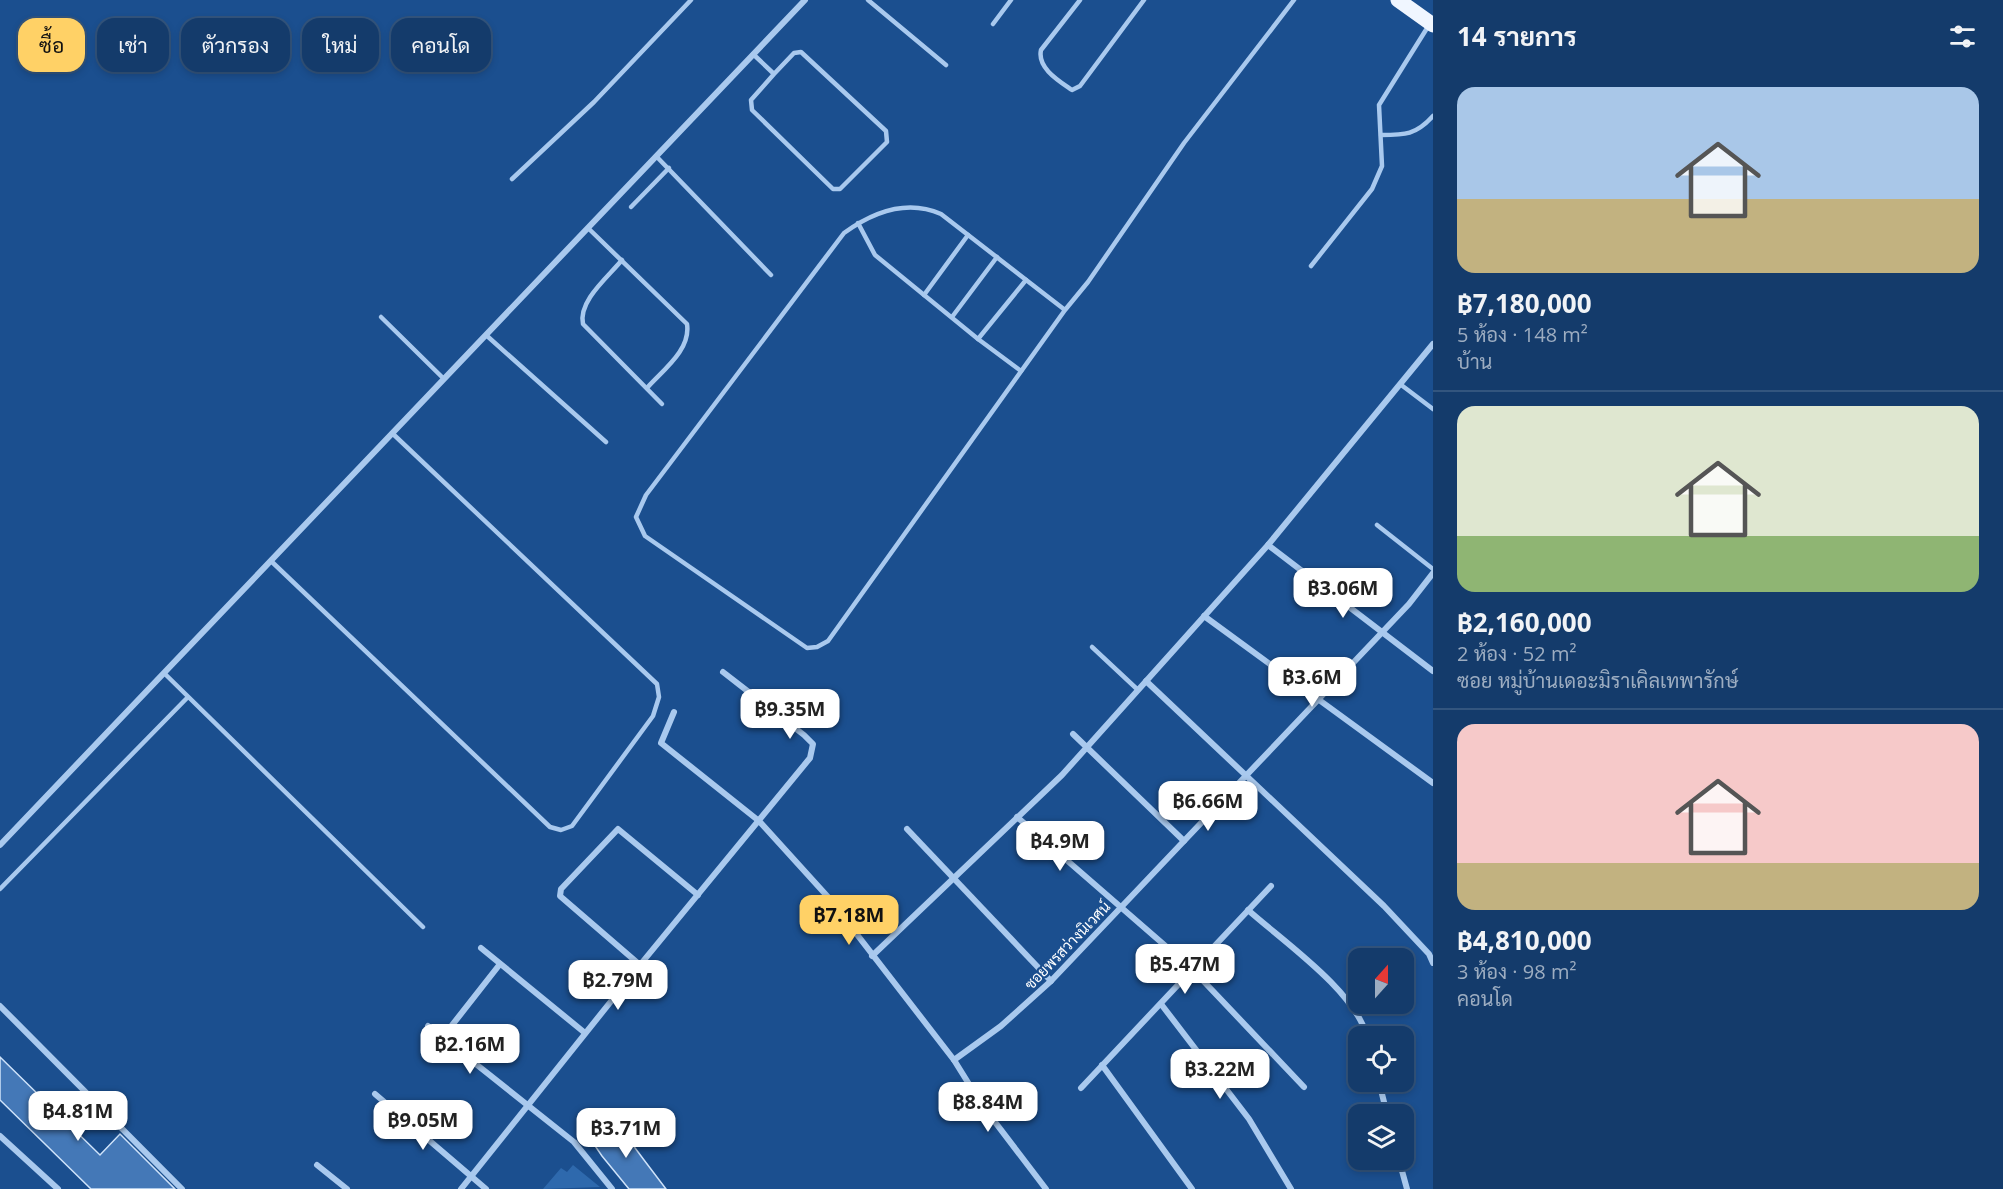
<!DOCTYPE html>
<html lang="th">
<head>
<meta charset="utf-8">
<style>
  :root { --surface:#143b6b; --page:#214673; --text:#f1f3f6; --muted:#9dadc1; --line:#33557e; --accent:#ffd166 }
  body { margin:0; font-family:"Open Sans",Sarabun,sans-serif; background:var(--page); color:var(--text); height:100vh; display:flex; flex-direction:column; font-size:22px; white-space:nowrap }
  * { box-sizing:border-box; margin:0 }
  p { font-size:20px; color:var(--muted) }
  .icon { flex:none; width:33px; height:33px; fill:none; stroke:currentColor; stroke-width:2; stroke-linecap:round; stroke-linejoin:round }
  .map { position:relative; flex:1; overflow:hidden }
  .drawer { display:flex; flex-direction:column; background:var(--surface); width:570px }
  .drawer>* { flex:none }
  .hud { position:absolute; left:18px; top:18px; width:570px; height:54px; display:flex; gap:12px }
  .needle { width:39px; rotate:21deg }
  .fabs { position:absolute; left:1348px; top:948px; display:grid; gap:12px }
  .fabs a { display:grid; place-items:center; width:66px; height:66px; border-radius:12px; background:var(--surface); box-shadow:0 3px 9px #0003,0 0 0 2px var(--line); font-size:30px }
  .price { position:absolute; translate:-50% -51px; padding:0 14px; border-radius:12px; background:#fff; color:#222; font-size:20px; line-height:39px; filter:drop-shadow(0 2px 3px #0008) }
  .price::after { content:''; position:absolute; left:50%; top:36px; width:18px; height:14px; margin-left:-9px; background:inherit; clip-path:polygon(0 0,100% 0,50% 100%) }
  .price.selected { background:var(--accent); color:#111 }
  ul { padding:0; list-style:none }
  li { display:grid; align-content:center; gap:12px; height:318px; padding:0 24px }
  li+li { border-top:2px solid var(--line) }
  li span { display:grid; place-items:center; height:186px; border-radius:18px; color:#555 }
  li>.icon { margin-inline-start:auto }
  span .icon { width:108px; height:108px; fill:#fffc; stroke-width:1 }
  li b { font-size:26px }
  h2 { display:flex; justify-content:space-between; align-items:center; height:72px; padding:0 24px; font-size:26px }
  .chip { padding:0 21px; border-radius:18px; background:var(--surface); box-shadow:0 3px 9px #0003,0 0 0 2px var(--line); font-size:21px; line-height:54px }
  .chip.selected { background:var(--accent); color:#111 }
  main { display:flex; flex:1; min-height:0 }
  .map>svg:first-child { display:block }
  .green { fill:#2e69ad }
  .building { fill:#4478b7; stroke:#cfe3fa; stroke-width:1.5 }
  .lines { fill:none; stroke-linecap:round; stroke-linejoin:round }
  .lane { stroke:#a9c9ee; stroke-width:4.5 }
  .street { stroke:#a9c9ee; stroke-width:6 }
  .primary { stroke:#f0f6ff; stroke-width:15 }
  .labels { text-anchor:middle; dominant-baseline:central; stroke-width:4.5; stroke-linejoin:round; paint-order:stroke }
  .street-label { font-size:15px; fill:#fff; stroke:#1b4f8f }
</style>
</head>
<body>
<main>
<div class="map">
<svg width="1433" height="1189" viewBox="0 0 1433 1189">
  <rect width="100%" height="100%" fill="#1b4f8f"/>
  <path class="green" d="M573,1165L600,1187L543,1189L561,1168L567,1172Z"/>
  <g class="building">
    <path d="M0,1057L100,1155L120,1134L175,1189H91L0,1100Z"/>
    <path d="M615,1121L644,1160L666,1189H629L602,1156L591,1140Z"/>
  </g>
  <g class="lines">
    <g class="lane">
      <path d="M868,0L946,65"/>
      <path d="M1080,0L1041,50C1037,68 1059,81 1072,90L1080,86L1144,0"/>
      <path d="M993,24L1011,0"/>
      <path d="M753,54L774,74L794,53L801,52L886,131L887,142L840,189H833L752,110L751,100L774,74"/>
      <path d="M1381,135C1405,135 1416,135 1433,116"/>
      <path d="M656,156L771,275"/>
      <path d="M512,179L594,102L691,0"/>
      <path d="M631,207L669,168"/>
      <path d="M858,223L875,255L978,339L1021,371"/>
      <path d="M588,228L687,324C691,350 663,370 647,388"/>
      <path d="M622,260C608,277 578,301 583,324L662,404"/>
      <path d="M1311,266L1372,189L1382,166L1379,105L1429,25"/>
      <path d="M924,295L968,235"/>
      <path d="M1065,310L828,641L817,647L807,648L645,536L636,517L646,495L844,233C873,212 907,199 941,214L1065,310L1088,282L1184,143L1294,0"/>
      <path d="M381,317L444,379"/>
      <path d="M952,317L997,257"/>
      <path d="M486,335L606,442"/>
      <path d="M978,339L1026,280"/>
      <path d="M1400,384L1433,409"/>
      <path d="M1377,525L1433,569"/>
      <path d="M271,561L550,827L561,830L572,826L653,716L659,697L657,684L392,433"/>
      <path d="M1092,647L1138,690"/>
      <path d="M164,673L423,927"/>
      <path d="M0,889L187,698"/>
    </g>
    <g class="street">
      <path d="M1268,545L1433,671"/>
      <path d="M1204,616L1433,783"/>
      <path d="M1146,681L1384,906L1429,954L1433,963"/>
      <path d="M674,712L661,743L759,821L828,897L954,1060L982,1105L1046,1189"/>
      <path d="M1073,734L1184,841"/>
      <path d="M1017,817L1192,969L1304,1087"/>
      <path d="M907,829L1051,981"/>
      <path d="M0,845L805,0"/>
      <path d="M1248,910C1284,942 1354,990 1367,1036"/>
      <path d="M481,948L585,1033"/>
      <path d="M872,956L1062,775L1268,545L1433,344"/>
      <path d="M640,965L560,896L561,889L618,829L698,895"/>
      <path d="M1161,1004L1249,1119L1291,1189"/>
      <path d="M0,1006L182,1189"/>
      <path d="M428,1026L574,1142L612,1189"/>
      <path d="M442,1038L500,964"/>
      <path d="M954,1060L1001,1026L1051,981L1409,604L1433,573"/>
      <path d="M1102,1065L1192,1189"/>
      <path d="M1379,1082L1387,1114"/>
      <path d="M1081,1088L1271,886"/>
      <path d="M375,1094L486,1189"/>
      <path d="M0,1136L58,1189"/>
      <path d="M1399,1160L1407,1189"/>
      <path d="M317,1165L347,1189"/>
      <path d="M461,1189L640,965L810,758L813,744L804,735L723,672"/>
    </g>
    <path class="primary" d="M1398,0L1433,25"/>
  </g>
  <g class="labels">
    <g class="street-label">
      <text transform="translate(1067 945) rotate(-46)">ซอยพรสว่างนิเวศน์</text>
    </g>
  </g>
</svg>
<div class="fabs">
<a><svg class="needle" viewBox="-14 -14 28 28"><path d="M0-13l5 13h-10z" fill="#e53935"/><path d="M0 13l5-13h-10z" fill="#9dadc1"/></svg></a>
<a><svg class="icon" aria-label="locate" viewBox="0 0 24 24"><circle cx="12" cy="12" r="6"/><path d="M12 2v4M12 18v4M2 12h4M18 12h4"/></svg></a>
<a><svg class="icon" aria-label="layers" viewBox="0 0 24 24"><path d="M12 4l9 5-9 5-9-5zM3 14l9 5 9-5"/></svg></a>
</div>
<b class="price" style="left:1343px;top:619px">฿3.06M</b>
<b class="price" style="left:1312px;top:708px">฿3.6M</b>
<b class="price" style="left:790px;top:740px">฿9.35M</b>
<b class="price" style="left:1208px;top:832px">฿6.66M</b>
<b class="price" style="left:1060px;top:872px">฿4.9M</b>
<b class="price selected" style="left:849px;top:946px">฿7.18M</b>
<b class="price" style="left:1185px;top:995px">฿5.47M</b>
<b class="price" style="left:618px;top:1011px">฿2.79M</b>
<b class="price" style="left:470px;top:1075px">฿2.16M</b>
<b class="price" style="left:1220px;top:1100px">฿3.22M</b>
<b class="price" style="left:988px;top:1133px">฿8.84M</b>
<b class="price" style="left:78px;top:1142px">฿4.81M</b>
<b class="price" style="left:423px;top:1151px">฿9.05M</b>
<b class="price" style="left:626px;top:1159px">฿3.71M</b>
<div class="hud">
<a class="chip selected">ซื้อ</a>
<a class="chip">เช่า</a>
<a class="chip">ตัวกรอง</a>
<a class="chip">ใหม่</a>
<a class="chip">คอนโด</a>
</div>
</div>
<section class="drawer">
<h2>14 รายการ<svg class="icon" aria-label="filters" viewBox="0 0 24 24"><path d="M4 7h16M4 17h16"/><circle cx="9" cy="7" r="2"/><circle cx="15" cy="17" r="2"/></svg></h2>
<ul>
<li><span style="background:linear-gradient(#a9c7e8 60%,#c2b280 0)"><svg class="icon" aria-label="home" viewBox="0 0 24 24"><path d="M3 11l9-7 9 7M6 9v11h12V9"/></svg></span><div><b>฿7,180,000</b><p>5 ห้อง · 148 m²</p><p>บ้าน</p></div></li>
<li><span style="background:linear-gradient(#dfe7d0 70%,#8fb573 0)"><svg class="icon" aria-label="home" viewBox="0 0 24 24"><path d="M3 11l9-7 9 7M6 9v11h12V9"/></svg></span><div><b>฿2,160,000</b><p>2 ห้อง · 52 m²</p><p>ซอย หมู่บ้านเดอะมิราเคิลเทพารักษ์</p></div></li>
<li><span style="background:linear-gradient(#f6c9c9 75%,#c2b280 0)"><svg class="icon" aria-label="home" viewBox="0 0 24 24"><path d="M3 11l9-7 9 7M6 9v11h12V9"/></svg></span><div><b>฿4,810,000</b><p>3 ห้อง · 98 m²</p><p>คอนโด</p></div></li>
</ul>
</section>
</main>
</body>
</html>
